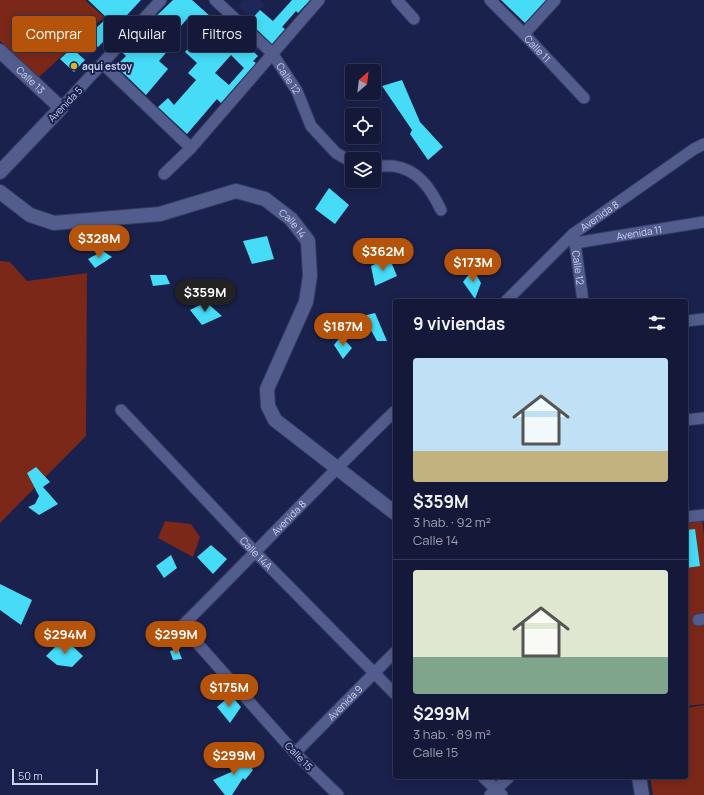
<!DOCTYPE html>
<html lang="es">
<head>
<meta charset="utf-8">
<style>
  :root { --surface:#141939; --page:#212644; --text:#f1f3f6; --muted:#9da0ae; --line:#333853; --accent:#b45309 }
  body { margin:0; font-family:Manrope,sans-serif; background:var(--page); color:var(--text); height:100vh; display:flex; flex-direction:column; font-size:15px; white-space:nowrap }
  * { box-sizing:border-box; margin:0 }
  p { font-size:13px; color:var(--muted) }
  .icon { flex:none; width:22px; height:22px; fill:none; stroke:currentColor; stroke-width:2; stroke-linecap:round; stroke-linejoin:round }
  .map { position:relative; flex:1; overflow:hidden }
  .details { position:absolute; left:393px; top:299px; width:295px; height:480px; display:flex; flex-direction:column; background:var(--surface); border-radius:4px; box-shadow:0 2px 10px #0003,0 0 0 1px var(--line) }
  .details>* { flex:none }
  .hud { position:absolute; left:12px; top:16px; width:321px; height:36px; display:flex; gap:8px }
  .needle { width:26px; rotate:28deg }
  .fabs { position:absolute; left:345px; top:64px; display:grid; gap:8px }
  .fabs a { display:grid; place-items:center; width:36px; height:36px; border-radius:4px; background:var(--surface); box-shadow:0 2px 10px #0003,0 0 0 1px var(--line); font-size:20px }
  .scale { position:absolute; left:12px; bottom:10px; width:86px; box-sizing:border-box; padding-left:4px; border:2px solid #cbd3ef; border-top:0; font-size:11px; line-height:14px; white-space:nowrap; color:#cbd3ef; -webkit-text-stroke:3px #1a214c; paint-order:stroke }
  .price { position:absolute; translate:-50% -34px; padding:0 9px; border-radius:14px; background:var(--accent); color:#fff; font-size:13px; line-height:26px; filter:drop-shadow(0 1px 2px #0008) }
  .price::after { content:''; position:absolute; left:50%; top:24px; width:12px; height:9px; margin-left:-6px; background:inherit; clip-path:polygon(0 0,100% 0,50% 100%) }
  .price.selected { background:#222; color:#fff }
  ul { padding:0; list-style:none }
  li { display:grid; align-content:center; gap:8px; height:212px; padding:0 20px }
  li+li { border-top:1px solid var(--line) }
  li span { display:grid; place-items:center; height:124px; border-radius:4px; color:#555 }
  li>.icon { margin-inline-start:auto }
  span .icon { width:72px; height:72px; fill:#fffc; stroke-width:1 }
  li b { font-size:17px }
  h2 { display:flex; justify-content:space-between; align-items:center; height:48px; padding:0 20px; font-size:17px }
  .tag { padding:0 14px; border-radius:4px; background:var(--surface); box-shadow:0 2px 10px #0003,0 0 0 1px var(--line); font-size:14px; line-height:36px }
  .tag.selected { background:var(--accent); color:#fff }
  .map>svg:first-child { display:block }
  .built { fill:#1f2759 }
  .green { fill:#7b2818 }
  .building { fill:#46dbf7; fill-rule:evenodd }
  .lines { fill:none; stroke-linecap:round; stroke-linejoin:round }
  .minor-casing { stroke:#36395e; stroke-width:13 }
  .tertiary-casing { stroke:#36395e; stroke-width:16 }
  .minor { stroke:#525d8d; stroke-width:11 }
  .tertiary { stroke:#525d8d; stroke-width:14 }
  .poi-dot { fill:#d7b434; stroke:#1a214c; stroke-width:1.5 }
  .labels { text-anchor:middle; dominant-baseline:central; stroke-width:4; stroke-linejoin:round; paint-order:stroke }
  .street-label { font-size:10px; fill:#cbd3ef; stroke:#1a214c }
  .poi-label { font-size:10px; font-weight:bold; fill:#cbd3ef; stroke:#1a214c; text-anchor:start }
</style>
</head>
<body>
<div class="map">
<svg width="704" height="795" viewBox="0 0 704 795">
  <rect width="100%" height="100%" fill="#1a214c"/>
  <g class="built">
    <path d="M244,0H260L265,5L252,19L238,6Z"/>
    <path d="M86,37L98,47L86,59L74,48Z"/>
  </g>
  <g class="green">
    <path d="M0,0H85L104,17L39,77L0,41Z"/>
    <path d="M0,261L10,262L27,281L87,273L86,436L0,523Z"/>
    <path d="M702,517L704,536V704L686,706V519Z"/>
    <path d="M165,521L191,524L200,537L193,557L158,538Z"/>
    <path d="M704,705V795H653L650,777H686V708Z"/>
  </g>
  <g class="building">
    <path d="M88,0H141L116,27L117,28L98,47L86,37L107,18Z"/>
    <path d="M173,0H192L228,32L230,30L258,56L253,61L256,63L221,103L217,99L187,134L158,107L168,98L174,105L196,80L188,73L197,63L185,52L202,32L187,19L166,43L171,47L159,61L168,69L146,95L116,66L126,56L122,52L134,40L135,41L150,25L149,23ZM231,55L244,68L229,85L215,73Z"/>
    <path d="M292,0H310L298,13L296,11L282,27L285,29L272,44L249,22L260,10L273,21Z"/>
    <path d="M501,0H546L525,23Z"/>
    <path d="M72,48L85,60L74,72L60,59Z"/>
    <path d="M402,80L420,122L443,147L428,160L410,134L412,130L382,86Z"/>
    <path d="M329,188L349,205L335,224L315,209Z"/>
    <path d="M267,236L274,259L252,264L243,241Z"/>
    <path d="M103,251L112,257L95,268L88,259Z"/>
    <path d="M389,257L397,276L375,286L371,266Z"/>
    <path d="M473,269L481,283L475,299L463,282Z"/>
    <path d="M150,275H166L170,284L153,286Z"/>
    <path d="M206,302L222,316L202,325L190,310Z"/>
    <path d="M375,313L387,341H377L363,316Z"/>
    <path d="M341,336L352,348L343,359L334,345Z"/>
    <path d="M36,467L50,482L43,487L58,504L39,515L28,507L35,504L39,496L27,473Z"/>
    <path d="M695,529L700,566L686,568V530Z"/>
    <path d="M211,545L227,559L213,574L197,557Z"/>
    <path d="M171,555L177,568L164,578L156,566Z"/>
    <path d="M0,584L32,600L21,625L0,610Z"/>
    <path d="M64,638L83,656L72,667L57,665L46,656Z"/>
    <path d="M178,649L182,659L173,660L170,651Z"/>
    <path d="M231,695L241,707L230,723L217,707Z"/>
    <path d="M241,753L249,765L253,764L251,767L253,770L245,780L243,778L232,795H225L213,780L238,769L233,761Z"/>
  </g>
  <g class="lines">
    <defs>
      <g id="minor">
        <path id="s1" d="M215,0L272,53L297,91L311,126L336,153L352,162"/>
        <path d="M397,0L414,19"/>
        <path id="s2" d="M490,0L524,34L584,98"/>
        <path d="M524,34L555,0"/>
        <path d="M103,64L191,148"/>
        <path d="M61,108L161,0"/>
        <path d="M374,166C380,166 386,166 393,166C418,169 431,189 441,210"/>
        <path d="M164,174L191,148L319,0"/>
        <path id="s3" d="M574,236L583,301"/>
        <path id="s4" d="M575,243L704,222"/>
        <path id="s5" d="M506,301L573,234L694,149L704,144"/>
        <path d="M686,321L704,319"/>
        <path id="s6" d="M121,410L256,553L395,694"/>
        <path d="M686,420L704,418"/>
        <path d="M686,517L704,515"/>
        <path d="M698,620L704,619"/>
        <path id="s7" d="M295,753L395,652"/>
        <path d="M483,777L502,795"/>
        <path id="s8" d="M338,795L295,753L182,626C254,555 322,481 395,411"/>
        <path d="M490,795L509,777"/>
      </g>
      <g id="tertiary">
        <path id="s9" d="M0,51L61,108L0,172"/>
        <path id="s10" d="M0,192L30,215L54,223L160,214L236,191L265,199L291,219L308,241L310,276L306,302L267,389L268,406L275,420L395,513"/>
        <path d="M639,777L642,795"/>
      </g>
    </defs>
    <use href="#minor" class="minor-casing"/>
    <use href="#tertiary" class="tertiary-casing"/>
    <use href="#minor" class="minor"/>
    <use href="#tertiary" class="tertiary"/>
  </g>
  <circle class="poi-dot" cx="74" cy="66" r="4"/>
  <g class="labels">
    <g class="street-label">
      <text stroke="none"><textPath href="#s2" startOffset="68">Calle 11</textPath></text>
      <text stroke="none"><textPath href="#s1" startOffset="108">Calle 12</textPath></text>
      <text stroke="none"><textPath href="#s9" startOffset="42">Calle 13</textPath></text>
      <text transform="translate(65 104) rotate(-46)">Avenida 5</text>
      <text stroke="none"><textPath href="#s5" startOffset="127">Avenida 8</textPath></text>
      <text stroke="none"><textPath href="#s10" startOffset="316">Calle 14</textPath></text>
      <text stroke="none"><textPath href="#s4" startOffset="65">Avenida 11</textPath></text>
      <text stroke="none"><textPath href="#s3" startOffset="32">Calle 12</textPath></text>
      <text stroke="none"><textPath href="#s8" startOffset="382">Avenida 8</textPath></text>
      <text stroke="none"><textPath href="#s6" startOffset="197">Calle 14A</textPath></text>
      <text stroke="none"><textPath href="#s7" startOffset="71">Avenida 9</textPath></text>
      <text transform="translate(299 756) rotate(46)">Calle 15</text>
    </g>
    <g class="poi-label">
      <text x="82" y="66">aqui estoy</text>
    </g>
  </g>
</svg>
<div class="fabs">
<a><svg class="needle" viewBox="-14 -14 28 28"><path d="M0-13l5 13h-10z" fill="#e53935"/><path d="M0 13l5-13h-10z" fill="#9da0ae"/></svg></a>
<a><svg class="icon" aria-label="locate" viewBox="0 0 24 24"><circle cx="12" cy="12" r="6"/><path d="M12 2v4M12 18v4M2 12h4M18 12h4"/></svg></a>
<a><svg class="icon" aria-label="layers" viewBox="0 0 24 24"><path d="M12 4l9 5-9 5-9-5zM3 14l9 5 9-5"/></svg></a>
</div>
<div class="scale">50 m</div>
<b class="price" style="left:99px;top:259px">$328M</b>
<b class="price" style="left:383px;top:272px">$362M</b>
<b class="price" style="left:473px;top:283px">$173M</b>
<b class="price selected" style="left:205px;top:313px">$359M</b>
<b class="price" style="left:343px;top:347px">$187M</b>
<b class="price" style="left:65px;top:655px">$294M</b>
<b class="price" style="left:176px;top:655px">$299M</b>
<b class="price" style="left:229px;top:708px">$175M</b>
<b class="price" style="left:234px;top:776px">$299M</b>
<div class="hud">
<a class="tag selected">Comprar</a>
<a class="tag">Alquilar</a>
<a class="tag">Filtros</a>
</div>
<section class="details">
<h2>9 viviendas<svg class="icon" aria-label="filters" viewBox="0 0 24 24"><path d="M4 7h16M4 17h16"/><circle cx="9" cy="7" r="2"/><circle cx="15" cy="17" r="2"/></svg></h2>
<ul>
<li><span style="background:linear-gradient(#bfe0f5 75%,#c2b280 0)"><svg class="icon" aria-label="home" viewBox="0 0 24 24"><path d="M3 11l9-7 9 7M6 9v11h12V9"/></svg></span><div><b>$359M</b><p>3 hab. · 92 m²</p><p>Calle 14</p></div></li>
<li><span style="background:linear-gradient(#dfe7d0 70%,#7fa58c 0)"><svg class="icon" aria-label="home" viewBox="0 0 24 24"><path d="M3 11l9-7 9 7M6 9v11h12V9"/></svg></span><div><b>$299M</b><p>3 hab. · 89 m²</p><p>Calle 15</p></div></li>
</ul>
</section>
</div>
</body>
</html>
